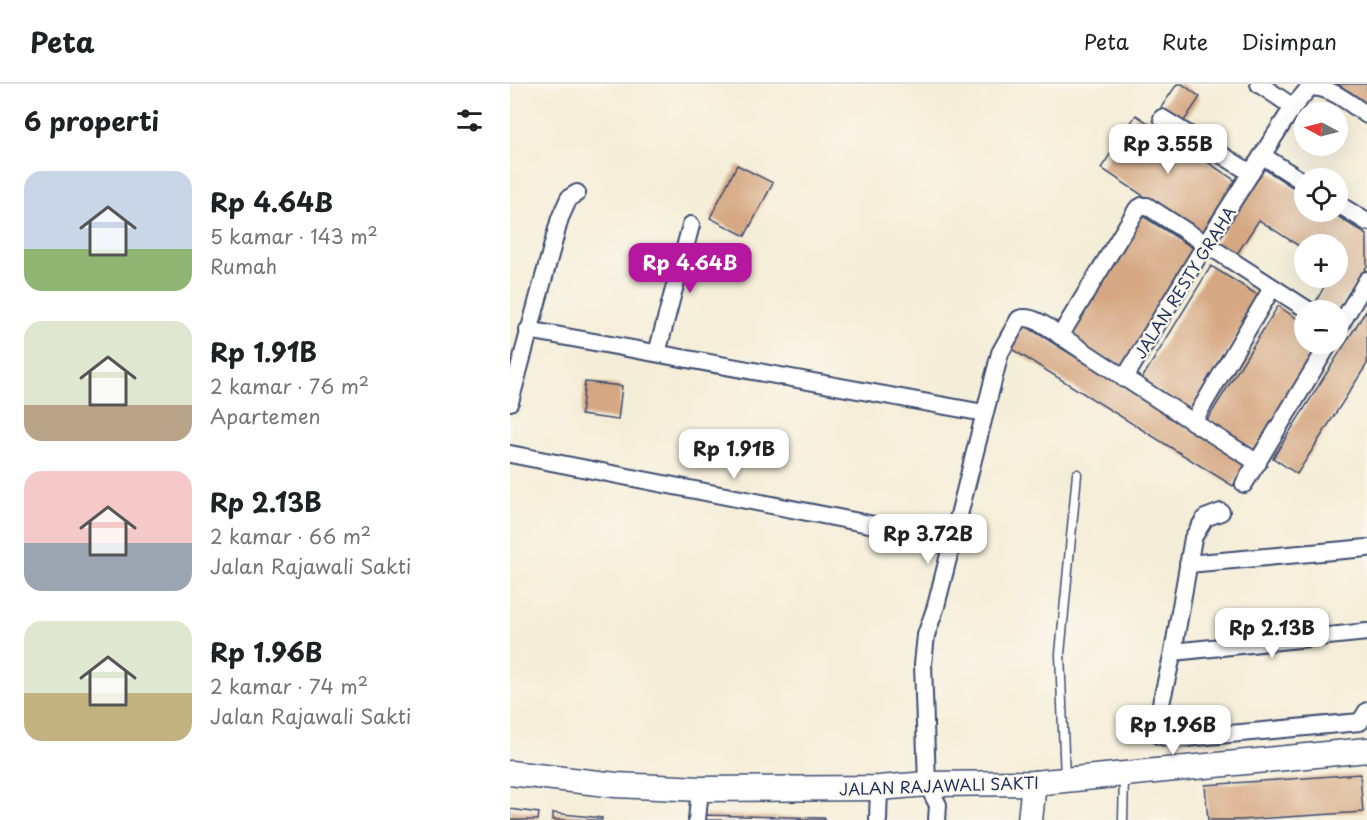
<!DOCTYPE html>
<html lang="id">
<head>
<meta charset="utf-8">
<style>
  :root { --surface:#fff; --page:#f6f6f6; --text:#202124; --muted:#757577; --line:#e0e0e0; --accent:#b5179e }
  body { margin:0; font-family:"Playpen Sans",sans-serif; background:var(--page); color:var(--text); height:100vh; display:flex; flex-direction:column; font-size:22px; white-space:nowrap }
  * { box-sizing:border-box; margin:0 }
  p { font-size:20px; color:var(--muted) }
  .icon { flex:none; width:33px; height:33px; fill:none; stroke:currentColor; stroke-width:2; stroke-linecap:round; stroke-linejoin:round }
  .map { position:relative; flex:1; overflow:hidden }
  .side { display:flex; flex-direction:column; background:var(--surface); width:510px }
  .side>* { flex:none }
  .needle { width:39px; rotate:277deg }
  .buttons { position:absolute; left:784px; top:18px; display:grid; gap:12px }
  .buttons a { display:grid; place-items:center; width:54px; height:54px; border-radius:50%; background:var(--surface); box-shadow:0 6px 24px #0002; font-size:30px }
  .price { position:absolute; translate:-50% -51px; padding:0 14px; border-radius:12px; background:#fff; color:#222; font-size:20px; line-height:39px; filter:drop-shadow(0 2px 3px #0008) }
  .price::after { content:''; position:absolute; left:50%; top:36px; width:18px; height:14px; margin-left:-9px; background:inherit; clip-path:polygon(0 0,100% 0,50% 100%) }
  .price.selected { background:var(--accent); color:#fff }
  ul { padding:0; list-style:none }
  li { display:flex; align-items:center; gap:18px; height:150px; padding:0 24px }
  li span { display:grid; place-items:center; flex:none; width:168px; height:120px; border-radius:18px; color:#555 }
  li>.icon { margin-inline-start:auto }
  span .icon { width:72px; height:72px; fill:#fffc; stroke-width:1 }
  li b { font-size:26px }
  h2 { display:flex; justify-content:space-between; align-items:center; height:72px; padding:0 24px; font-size:26px }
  header { display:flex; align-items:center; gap:36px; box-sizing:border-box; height:84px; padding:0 30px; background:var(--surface); border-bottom:2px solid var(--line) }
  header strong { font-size:28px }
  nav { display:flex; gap:33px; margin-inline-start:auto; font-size:21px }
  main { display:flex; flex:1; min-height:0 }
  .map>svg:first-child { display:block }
  .building { fill:#d5a883 }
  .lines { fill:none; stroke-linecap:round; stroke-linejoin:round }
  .lane-casing { stroke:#3c4c70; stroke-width:11 }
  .street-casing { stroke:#3c4c70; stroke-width:20 }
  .secondary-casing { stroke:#3c4c70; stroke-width:27 }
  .lane { stroke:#fff; stroke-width:8 }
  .street { stroke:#fff; stroke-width:16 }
  .secondary { stroke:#fff; stroke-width:24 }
  .labels { text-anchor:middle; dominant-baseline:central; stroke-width:4.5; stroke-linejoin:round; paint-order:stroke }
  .street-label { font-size:16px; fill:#1b2f5e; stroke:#fbf7ec }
</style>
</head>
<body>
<header>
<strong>Peta</strong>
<nav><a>Peta</a><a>Rute</a><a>Disimpan</a></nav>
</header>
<main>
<section class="side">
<h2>6 properti<svg class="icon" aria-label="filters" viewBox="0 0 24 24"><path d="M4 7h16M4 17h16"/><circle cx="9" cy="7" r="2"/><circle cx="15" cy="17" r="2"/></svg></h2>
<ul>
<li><span style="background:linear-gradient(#c9d6e8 65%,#8fb573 0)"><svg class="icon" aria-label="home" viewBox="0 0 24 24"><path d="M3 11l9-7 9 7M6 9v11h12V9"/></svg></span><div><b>Rp 4.64B</b><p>5 kamar · 143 m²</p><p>Rumah</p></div></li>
<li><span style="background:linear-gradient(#dfe7d0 70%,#b9a48a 0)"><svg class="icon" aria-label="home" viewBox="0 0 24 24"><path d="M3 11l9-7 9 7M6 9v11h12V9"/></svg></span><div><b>Rp 1.91B</b><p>2 kamar · 76 m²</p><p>Apartemen</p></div></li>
<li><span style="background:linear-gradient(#f6c9c9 60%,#9aa5b1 0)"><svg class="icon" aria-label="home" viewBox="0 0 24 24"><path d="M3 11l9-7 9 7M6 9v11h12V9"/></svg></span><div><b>Rp 2.13B</b><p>2 kamar · 66 m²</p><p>Jalan Rajawali Sakti</p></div></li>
<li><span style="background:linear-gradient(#dfe7d0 60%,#c2b280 0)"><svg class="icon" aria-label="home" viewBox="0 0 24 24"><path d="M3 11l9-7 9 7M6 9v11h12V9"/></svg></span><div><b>Rp 1.96B</b><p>2 kamar · 74 m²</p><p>Jalan Rajawali Sakti</p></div></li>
</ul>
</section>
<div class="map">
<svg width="857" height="736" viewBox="0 0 857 736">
  <rect width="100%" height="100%" fill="#fbf7ec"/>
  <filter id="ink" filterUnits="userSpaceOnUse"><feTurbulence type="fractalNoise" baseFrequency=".0167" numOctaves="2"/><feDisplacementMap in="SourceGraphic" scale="12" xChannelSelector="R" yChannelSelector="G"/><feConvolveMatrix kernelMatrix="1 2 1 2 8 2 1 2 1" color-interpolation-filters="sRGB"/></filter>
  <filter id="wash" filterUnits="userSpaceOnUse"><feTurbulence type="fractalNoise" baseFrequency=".008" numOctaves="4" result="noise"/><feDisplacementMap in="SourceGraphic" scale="24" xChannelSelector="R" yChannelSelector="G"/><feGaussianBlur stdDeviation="1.35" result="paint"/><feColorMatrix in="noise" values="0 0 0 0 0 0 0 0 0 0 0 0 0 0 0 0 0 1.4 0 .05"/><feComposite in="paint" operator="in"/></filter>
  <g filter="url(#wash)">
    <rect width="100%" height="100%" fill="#f4edd7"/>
    <g id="blocks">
      <g class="building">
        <path d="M667,0H672L690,13L672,40L650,25Z"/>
        <path d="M817,0H857V26Z"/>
        <path d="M626,31L726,97L691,150L591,84Z"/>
        <path d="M227,81L263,99L235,152L200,134Z"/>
        <path d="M753,84L795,111V128H821L857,151V182L829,226H808L803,223L819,194H828V160H795V166L749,136L725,173L705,160Z"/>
        <path d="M631,131L685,165L612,285L557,252Z"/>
        <path d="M701,182L751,213L681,327L631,296Z"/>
        <path d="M768,222L795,240V260H811L744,366L697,336Z"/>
        <path d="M857,225V280L787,390L763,374Z"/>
        <path d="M514,241L737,379L723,402L500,264Z"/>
        <path d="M75,298L112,302L108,336L71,331Z"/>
        <path d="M850,690L853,728L730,736H698L695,701Z"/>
        <path d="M0,725L29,729L28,736H0Z"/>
        <path d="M43,729L92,734V736H43Z"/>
        <path d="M193,731L315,734V736H193Z"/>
      </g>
    </g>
  </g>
  <g filter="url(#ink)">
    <use href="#blocks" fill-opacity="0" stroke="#3c4c70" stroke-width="1.5"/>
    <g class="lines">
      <defs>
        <g id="lane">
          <path d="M555,694L550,570L567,390"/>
          <path d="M613,736L614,693"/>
        </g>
        <g id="street">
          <path d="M749,0L783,23"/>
          <path d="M652,34L741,89"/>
          <path d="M753,72L795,99"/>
          <path d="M828,120L857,138"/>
          <path d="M828,245L857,196"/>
          <path d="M18,246L474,329"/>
          <path d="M550,252L627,125L632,122H637L798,226"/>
          <path d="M147,269L181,141"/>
          <path d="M614,295L695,161L783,23L799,4C818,0 842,21 857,31"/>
          <path d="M0,318L50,134L59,114L67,109"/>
          <path d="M683,338L762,204"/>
          <path d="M0,370L441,456"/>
          <path d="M734,400L819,260"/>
          <path d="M711,428L695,434L683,454L663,568L646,641L650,652L665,655L850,638L857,627"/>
          <path d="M678,480L857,464"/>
          <path d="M663,568L857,548"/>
          <path d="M187,736L190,705"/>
          <path d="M368,736L369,704"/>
          <path d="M427,736L428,721L417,700L413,580L416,551L426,522L490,269L509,235C523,230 543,247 554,254C618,297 683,338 748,379"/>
        </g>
        <g id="secondary">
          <path d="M0,689L106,701L190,705L369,704L417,700L524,699L857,666"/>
          <path d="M520,736L524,699"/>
        </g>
      </defs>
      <use href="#lane" class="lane-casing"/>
      <use href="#street" class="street-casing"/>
      <use href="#secondary" class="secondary-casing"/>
      <use href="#lane" class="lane"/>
      <use href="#street" class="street"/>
      <use href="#secondary" class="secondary"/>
    </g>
  </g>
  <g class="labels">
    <g class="street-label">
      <text transform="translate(674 198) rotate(-58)">JALAN RESTY GRAHA</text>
      <text transform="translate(429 701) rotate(-2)">JALAN RAJAWALI SAKTI</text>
    </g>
  </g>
</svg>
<div class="buttons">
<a><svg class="needle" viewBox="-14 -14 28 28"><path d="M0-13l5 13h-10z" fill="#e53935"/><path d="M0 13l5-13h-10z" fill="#757577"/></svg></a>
<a><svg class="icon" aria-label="locate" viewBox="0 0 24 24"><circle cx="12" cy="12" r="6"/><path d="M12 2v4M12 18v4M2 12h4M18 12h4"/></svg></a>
<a>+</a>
<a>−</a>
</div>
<b class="price" style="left:658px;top:91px">Rp 3.55B</b>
<b class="price selected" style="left:180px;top:210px">Rp 4.64B</b>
<b class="price" style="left:224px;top:396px">Rp 1.91B</b>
<b class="price" style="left:418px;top:481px">Rp 3.72B</b>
<b class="price" style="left:762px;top:575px">Rp 2.13B</b>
<b class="price" style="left:663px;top:672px">Rp 1.96B</b>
</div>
</main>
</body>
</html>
